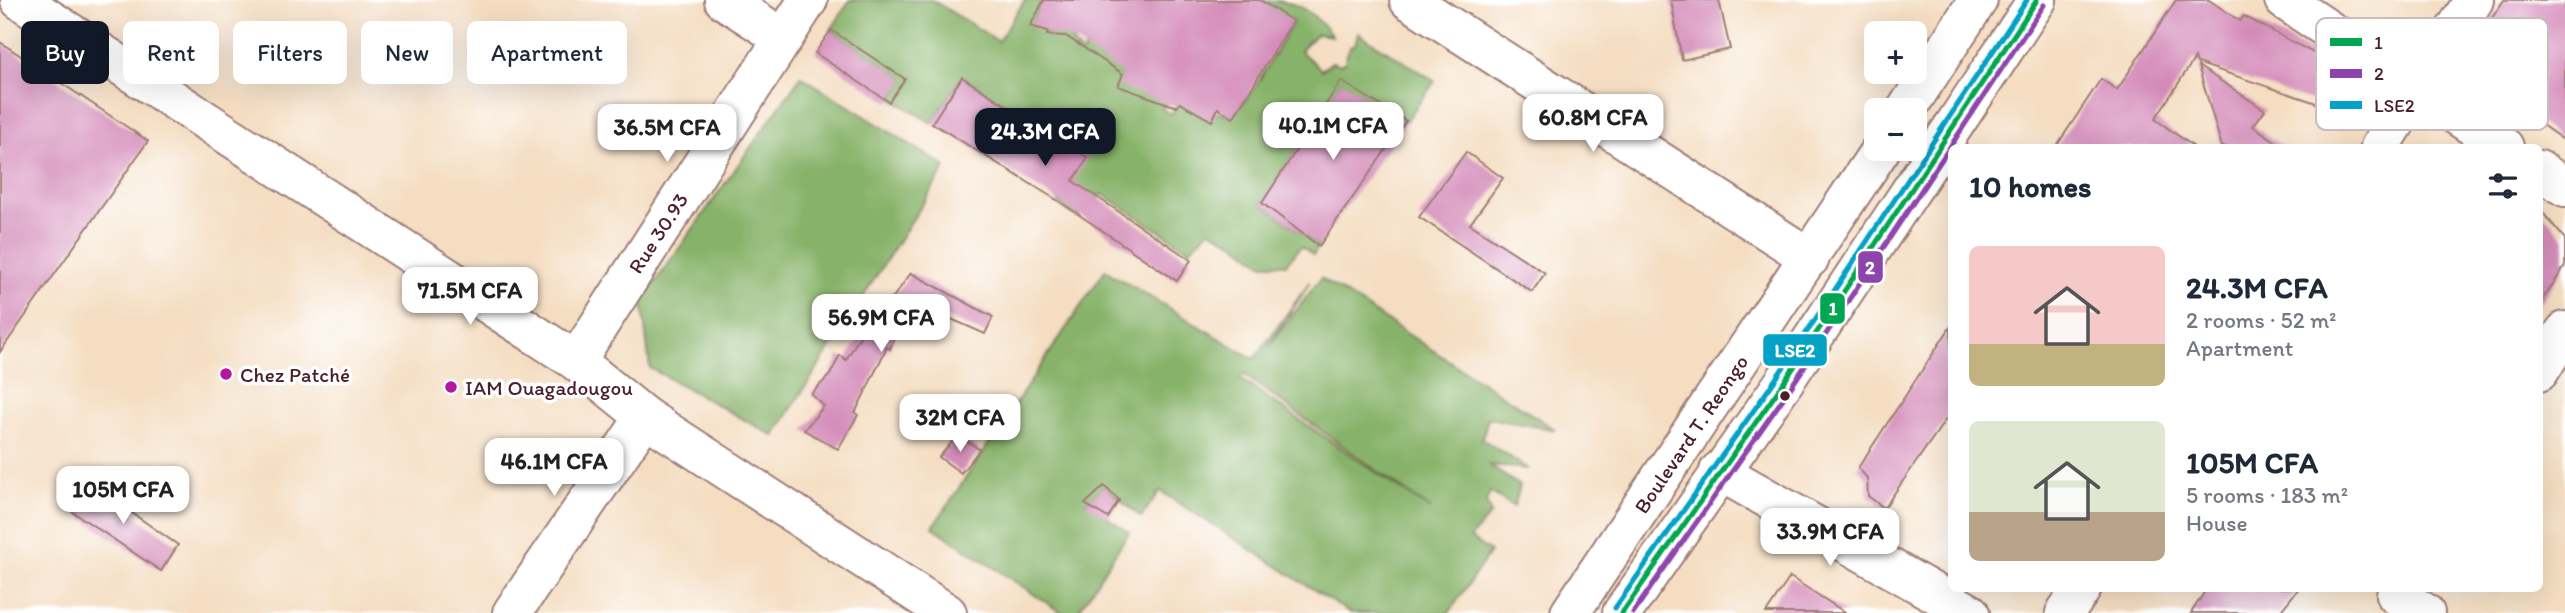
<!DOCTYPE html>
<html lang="en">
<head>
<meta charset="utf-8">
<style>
  :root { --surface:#fff; --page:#f6f6f7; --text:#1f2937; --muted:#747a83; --accent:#111827 }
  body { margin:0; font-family:Itim,sans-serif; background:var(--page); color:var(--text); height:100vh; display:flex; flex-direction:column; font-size:26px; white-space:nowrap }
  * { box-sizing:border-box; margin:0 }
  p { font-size:23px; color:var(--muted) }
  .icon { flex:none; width:38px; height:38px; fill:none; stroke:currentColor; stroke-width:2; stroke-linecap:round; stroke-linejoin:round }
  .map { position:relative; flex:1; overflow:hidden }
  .sheet { position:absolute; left:1948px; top:144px; width:595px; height:448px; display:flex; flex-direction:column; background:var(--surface); border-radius:10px; box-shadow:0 7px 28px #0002 }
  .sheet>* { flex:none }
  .banner { position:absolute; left:21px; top:21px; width:665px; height:63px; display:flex; gap:14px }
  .controls { position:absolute; left:1864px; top:21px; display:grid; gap:14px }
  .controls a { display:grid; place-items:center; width:63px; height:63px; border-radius:10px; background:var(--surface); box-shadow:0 7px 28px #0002; font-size:35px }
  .price { position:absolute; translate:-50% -60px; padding:0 16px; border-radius:14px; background:#fff; color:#222; font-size:23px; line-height:46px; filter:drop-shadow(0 2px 4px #0008) }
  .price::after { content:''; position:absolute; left:50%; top:42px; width:21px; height:16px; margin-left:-10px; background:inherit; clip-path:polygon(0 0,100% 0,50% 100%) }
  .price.on { background:var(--accent); color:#fff }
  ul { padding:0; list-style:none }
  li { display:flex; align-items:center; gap:21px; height:175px; padding:0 21px }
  li span { display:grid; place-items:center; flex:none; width:196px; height:140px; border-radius:10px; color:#555 }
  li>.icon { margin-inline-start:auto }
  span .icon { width:84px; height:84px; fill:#fffc; stroke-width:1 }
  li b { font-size:30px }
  h2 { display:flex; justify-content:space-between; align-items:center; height:84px; padding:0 21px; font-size:30px }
  .chip { padding:0 24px; border-radius:10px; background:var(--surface); box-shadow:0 7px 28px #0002; font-size:24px; line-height:63px }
  .chip.on { background:var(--accent); color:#fff }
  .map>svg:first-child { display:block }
  .forest { fill:#87b269; stroke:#68684a; stroke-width:2; fill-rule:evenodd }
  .building { fill:#d48bb9 }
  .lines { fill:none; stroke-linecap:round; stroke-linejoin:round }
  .minor-casing { stroke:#9f7e76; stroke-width:42 }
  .major-casing { stroke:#9f7e76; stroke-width:42 }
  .minor { stroke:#fff; stroke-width:38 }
  .major { stroke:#fff; stroke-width:38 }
  .bus-1-casing { stroke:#fff; stroke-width:10 }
  .bus-2-casing { stroke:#fff; stroke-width:10 }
  .bus-3-casing { stroke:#fff; stroke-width:10 }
  .bus-1 { stroke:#00a651; stroke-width:5 }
  .bus-2 { stroke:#8e44ad; stroke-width:5 }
  .bus-3 { stroke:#04a2c6; stroke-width:5 }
  .poi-dot { fill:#b5179e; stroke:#fff; stroke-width:2.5 }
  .bus-dot { fill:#4a1f2b; stroke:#fff; stroke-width:2.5 }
  .labels { text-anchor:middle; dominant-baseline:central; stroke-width:7; stroke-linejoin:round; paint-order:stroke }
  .street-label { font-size:21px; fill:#4a1f2b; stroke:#fff }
  .poi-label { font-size:21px; fill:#4a1f2b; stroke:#fff; text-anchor:start }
  .key { fill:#fff; stroke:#c9bcbf; stroke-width:2 }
  .key-label { font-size:19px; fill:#4a1f2b }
  .line-badge { stroke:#fff; stroke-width:2.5 }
  .badge-label { font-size:19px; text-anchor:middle; font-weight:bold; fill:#fff }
</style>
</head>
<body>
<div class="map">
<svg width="2565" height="613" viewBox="0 0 2565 613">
  <rect width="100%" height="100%" fill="#fff"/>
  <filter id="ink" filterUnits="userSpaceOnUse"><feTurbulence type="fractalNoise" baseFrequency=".0143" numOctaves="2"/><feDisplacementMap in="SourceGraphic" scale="14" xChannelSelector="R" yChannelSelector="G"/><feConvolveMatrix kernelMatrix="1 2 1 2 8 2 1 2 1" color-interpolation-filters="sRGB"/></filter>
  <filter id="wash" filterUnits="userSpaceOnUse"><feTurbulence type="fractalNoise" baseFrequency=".00686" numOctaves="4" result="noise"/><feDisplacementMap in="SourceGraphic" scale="28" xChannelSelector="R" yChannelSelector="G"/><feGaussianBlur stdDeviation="1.57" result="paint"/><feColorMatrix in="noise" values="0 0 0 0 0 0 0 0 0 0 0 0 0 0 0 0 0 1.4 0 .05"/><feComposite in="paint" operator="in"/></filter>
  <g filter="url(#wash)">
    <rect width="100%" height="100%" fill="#f4ddc1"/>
    <g class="forest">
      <path d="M850,0H932L998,41L1025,0H1042L1031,26L1051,12L1047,37L1079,25L1072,42L1081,54L1093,39L1130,59L1119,86L1175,90L1162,109L1171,114L1186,94L1211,113H1235L1254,89L1293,22L1259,0C1294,0 1310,7 1332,36L1316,34L1300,51L1322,70L1332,62L1339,65L1345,62L1349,47L1355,45L1358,33L1435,81L1406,121L1341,82L1262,203L1319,246L1313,255L1301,246L1286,264H1262L1237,244L1210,230L1189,250L1102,194L1077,217L1058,204L1086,156L962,77L932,123L892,99L904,79L831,30Z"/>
      <path d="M801,76L946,167L774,436L650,368L642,301Z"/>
      <path d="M1105,270L1254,359L1310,282L1268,347L1321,278L1556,430L1488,418L1482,439L1528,469L1488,465L1520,486L1514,507L1490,492L1486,502L1491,514L1470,538L1490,552L1449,613H1350L1160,491L1141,517L1104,486L1086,503L1129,532L1077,613H1062L933,527ZM1243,374L1430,509L1431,510L1240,379Z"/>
    </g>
    <g id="blocks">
      <g class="building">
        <path d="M1044,0H1260L1293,21L1233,118L1218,108L1212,121L1180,103L1177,107L1118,86L1123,74L1066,36L1047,35L1048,31L1030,26Z"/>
        <path d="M1671,0H1719L1730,49L1682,60Z"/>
        <path d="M2176,0H2209L2240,21L2244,16L2355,75L2335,93L2349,114L2197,63L2195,58L2155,119L2194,147H2056L2101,79L2117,90Z"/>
        <path d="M2504,0H2565V141L2492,90L2499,82L2479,71L2494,46L2485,39L2490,21Z"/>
        <path d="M831,30L905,79L889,102L815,53Z"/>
        <path d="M0,42L148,141L0,352Z"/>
        <path d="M2198,66L2265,110L2253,126L2284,147H2222Z"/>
        <path d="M962,77L1088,158L1073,181L1191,260L1177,281L1060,202L932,123Z"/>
        <path d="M1341,81L1406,121L1319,246L1262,203Z"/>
        <path d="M1466,152L1503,178L1470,224L1545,273L1532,292L1419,217Z"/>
        <path d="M2539,208L2565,239V266L2539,305Z"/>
        <path d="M911,273L993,317L985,334L924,307L905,335L896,331L890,349L887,347L855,413L858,415L838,449L804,430L824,406L811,394L830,375L840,355L846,360L867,324L872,326Z"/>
        <path d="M1951,326V412L1884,508L1868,496L1867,478L1858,468Z"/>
        <path d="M958,435L980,450L961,473L939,457Z"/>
        <path d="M86,481L178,545L161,571L67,508Z"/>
        <path d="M1104,486L1119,500L1108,518L1085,504Z"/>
        <path d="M1790,577L1846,613H1766Z"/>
        <path d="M2207,588H2299L2279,613H2191Z"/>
      </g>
    </g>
  </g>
  <g filter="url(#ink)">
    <use href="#blocks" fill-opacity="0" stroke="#9f7e76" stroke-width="2"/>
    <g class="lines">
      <defs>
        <g id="minor">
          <path d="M20,0L576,361L645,417L947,613"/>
          <path d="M724,0L783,38"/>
          <path d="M1409,0L1810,258"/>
          <path d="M2284,0L2504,147"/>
          <path d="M2380,147L2474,0"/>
          <path d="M2539,170L2565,187"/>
          <path d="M576,361L808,0"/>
          <path d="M2539,372L2565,331"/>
          <path d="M1719,471L1970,613"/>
          <path d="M2396,595L2425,613"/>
          <path d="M512,613L645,417"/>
          <path d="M2065,613L2082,588"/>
        </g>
        <g id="major">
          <path d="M1906,110L1978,0"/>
          <path d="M1570,613L1881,149"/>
          <path d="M1622,613L1782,385L2037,0"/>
        </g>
      </defs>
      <use href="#minor" class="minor-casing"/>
      <use href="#major" class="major-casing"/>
      <use href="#minor" class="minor"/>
      <use href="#major" class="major"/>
      <defs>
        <path id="bus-1" d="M1622,613L1782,385L2037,0"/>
        <path id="bus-2" d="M1633,613L1789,390L2044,5"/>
        <path id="bus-3" d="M1615,608L1775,380L2027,0"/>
      </defs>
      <use href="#bus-1" class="bus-1-casing"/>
      <use href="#bus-2" class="bus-2-casing"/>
      <use href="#bus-3" class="bus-3-casing"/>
      <use href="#bus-1" class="bus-1"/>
      <use href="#bus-2" class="bus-2"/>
      <use href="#bus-3" class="bus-3"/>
    </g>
  </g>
  <g class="poi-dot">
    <circle cx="226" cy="374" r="7"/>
    <circle cx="451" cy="387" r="7"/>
  </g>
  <circle class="bus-dot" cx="1785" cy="396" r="6"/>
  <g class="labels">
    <g class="street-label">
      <text transform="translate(658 233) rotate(-57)">Rue 30.93</text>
      <text transform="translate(1691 434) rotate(-56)">Boulevard T. Reongo</text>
    </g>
    <g class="poi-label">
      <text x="240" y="374">Chez Patché</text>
      <text x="465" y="387">IAM Ouagadougou</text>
    </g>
  </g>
  <rect x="2316" y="18" width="232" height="112" rx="10" class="key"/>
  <rect x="2330" y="38" width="32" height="8" fill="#00a651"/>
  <rect x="2330" y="69" width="32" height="9" fill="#8e44ad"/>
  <rect x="2330" y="101" width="32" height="8" fill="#04a2c6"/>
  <g class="key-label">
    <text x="2374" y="49">1</text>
    <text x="2374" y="80">2</text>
    <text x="2374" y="112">LSE2</text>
  </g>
  <g class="line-badge">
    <rect x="1857" y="250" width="27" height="34" rx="7" fill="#8e44ad"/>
    <rect x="1819" y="292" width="27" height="33" rx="7" fill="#00a651"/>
    <rect x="1762" y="333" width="66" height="34" rx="7" fill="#04a2c6"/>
  </g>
  <g class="badge-label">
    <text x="1870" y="274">2</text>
    <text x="1833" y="315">1</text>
    <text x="1795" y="357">LSE2</text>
  </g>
</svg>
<div class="controls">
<a>+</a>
<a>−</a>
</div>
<b class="price" style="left:1593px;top:154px">60.8M CFA</b>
<b class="price" style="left:1333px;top:162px">40.1M CFA</b>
<b class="price" style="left:667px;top:164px">36.5M CFA</b>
<b class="price on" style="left:1045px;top:168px">24.3M CFA</b>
<b class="price" style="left:470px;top:327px">71.5M CFA</b>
<b class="price" style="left:881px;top:354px">56.9M CFA</b>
<b class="price" style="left:960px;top:454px">32M CFA</b>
<b class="price" style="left:554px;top:498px">46.1M CFA</b>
<b class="price" style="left:123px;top:526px">105M CFA</b>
<b class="price" style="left:1830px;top:568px">33.9M CFA</b>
<div class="banner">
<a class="chip on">Buy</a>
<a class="chip">Rent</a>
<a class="chip">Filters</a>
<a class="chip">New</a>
<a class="chip">Apartment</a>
</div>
<section class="sheet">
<h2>10 homes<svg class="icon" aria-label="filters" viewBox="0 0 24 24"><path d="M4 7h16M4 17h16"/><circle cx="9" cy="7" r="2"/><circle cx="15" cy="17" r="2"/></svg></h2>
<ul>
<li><span style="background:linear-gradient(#f6c9c9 70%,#c2b280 0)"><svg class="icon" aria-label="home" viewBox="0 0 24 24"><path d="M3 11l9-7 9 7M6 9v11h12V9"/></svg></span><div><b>24.3M CFA</b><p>2 rooms · 52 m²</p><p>Apartment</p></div></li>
<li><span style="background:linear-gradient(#dfe7d0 65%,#b9a48a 0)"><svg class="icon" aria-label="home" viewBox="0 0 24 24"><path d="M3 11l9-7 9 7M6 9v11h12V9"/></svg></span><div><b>105M CFA</b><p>5 rooms · 183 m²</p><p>House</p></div></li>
</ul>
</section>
</div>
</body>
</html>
